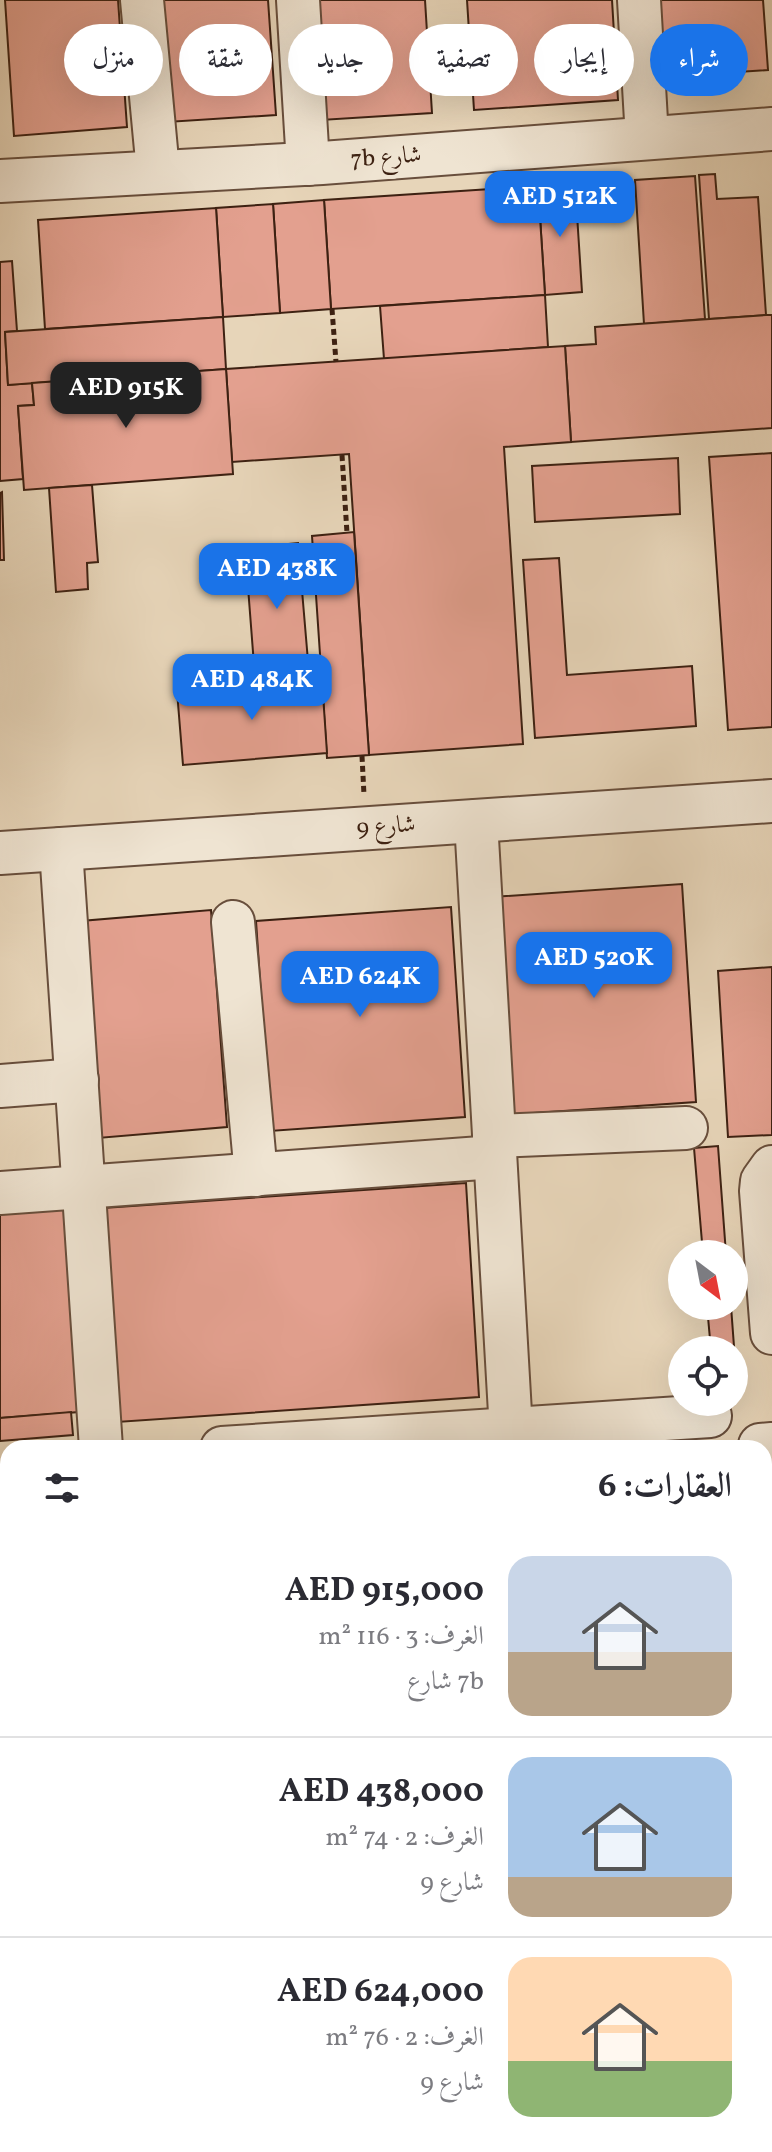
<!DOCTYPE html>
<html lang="ar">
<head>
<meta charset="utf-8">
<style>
  :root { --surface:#fff; --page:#f7f7f7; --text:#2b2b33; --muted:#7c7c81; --line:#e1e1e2; --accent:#1a73e8 }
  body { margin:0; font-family:Vollkorn,Amiri,serif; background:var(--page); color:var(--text); direction:rtl; height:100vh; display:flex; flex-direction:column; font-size:30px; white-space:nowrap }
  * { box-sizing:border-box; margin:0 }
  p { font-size:26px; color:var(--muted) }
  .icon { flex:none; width:44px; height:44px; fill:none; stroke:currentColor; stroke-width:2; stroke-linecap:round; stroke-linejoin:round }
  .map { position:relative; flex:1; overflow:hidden; direction:ltr }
  .drawer { position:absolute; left:0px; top:1440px; width:772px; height:712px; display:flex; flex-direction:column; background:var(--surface); border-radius:24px 24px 0 0; box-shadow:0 8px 32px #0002; direction:rtl }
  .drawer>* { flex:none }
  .guide { position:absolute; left:24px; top:24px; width:724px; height:72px; direction:rtl; display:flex; gap:16px }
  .needle { width:52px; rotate:148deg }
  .tools { position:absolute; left:668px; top:1240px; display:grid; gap:16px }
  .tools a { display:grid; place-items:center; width:80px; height:80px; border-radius:50%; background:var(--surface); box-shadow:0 8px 32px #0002; font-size:40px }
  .price { position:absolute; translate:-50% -68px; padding:0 18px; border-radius:16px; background:var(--accent); color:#fff; font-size:26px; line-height:52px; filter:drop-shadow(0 2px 4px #0008) }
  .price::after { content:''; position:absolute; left:50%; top:48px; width:24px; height:18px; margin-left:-12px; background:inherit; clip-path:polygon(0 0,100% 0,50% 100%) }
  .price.active { background:#222; color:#fff }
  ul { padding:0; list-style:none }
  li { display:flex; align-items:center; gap:24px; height:200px; padding:0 40px }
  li+li { border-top:2px solid var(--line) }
  li span { display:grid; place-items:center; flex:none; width:224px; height:160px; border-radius:24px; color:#555 }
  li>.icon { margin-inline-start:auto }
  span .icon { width:96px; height:96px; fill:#fffc; stroke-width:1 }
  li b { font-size:34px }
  h2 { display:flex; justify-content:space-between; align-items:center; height:96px; padding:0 40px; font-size:34px }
  .chip { padding:0 28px; border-radius:36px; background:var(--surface); box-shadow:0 8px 32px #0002; font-size:28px; line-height:72px }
  .chip.active { background:var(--accent); color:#fff }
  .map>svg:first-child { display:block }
  .building { fill:#e3a08f; stroke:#3d2112; stroke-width:2 }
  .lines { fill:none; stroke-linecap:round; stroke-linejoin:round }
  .minor-casing { stroke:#684e3c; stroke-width:46 }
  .path { stroke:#3d2112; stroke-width:5; stroke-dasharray:6 4; stroke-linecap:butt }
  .minor { stroke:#efe4d2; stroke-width:42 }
  .labels { text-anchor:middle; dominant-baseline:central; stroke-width:8; stroke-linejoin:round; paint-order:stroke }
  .street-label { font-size:24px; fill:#3d2112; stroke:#efe4d2 }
</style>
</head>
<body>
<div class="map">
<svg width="772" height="2152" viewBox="0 0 772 2152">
  <rect width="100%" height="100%" fill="#e7d5b9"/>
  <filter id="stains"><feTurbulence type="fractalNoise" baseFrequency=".0025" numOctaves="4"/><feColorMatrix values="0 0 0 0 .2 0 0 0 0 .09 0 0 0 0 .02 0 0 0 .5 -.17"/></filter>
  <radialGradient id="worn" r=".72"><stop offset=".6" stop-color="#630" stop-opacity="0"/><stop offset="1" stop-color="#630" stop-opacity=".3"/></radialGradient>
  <g class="building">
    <path d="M5,0H118L127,127L14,136Z"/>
    <path d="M159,0H268L276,115L167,122Z"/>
    <path d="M314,0H425L432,113L321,120Z"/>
    <path d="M467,0H612L618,100L474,110Z"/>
    <path d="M659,0H763L768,70L663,77Z"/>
    <path d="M715,174L717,199L758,197L766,315L709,319L699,175Z"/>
    <path d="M695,176L705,319L644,324L635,180Z"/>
    <path d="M575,183L582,292L545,295L538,186Z"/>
    <path d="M538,186L545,295L331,309L324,200Z"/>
    <path d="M324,200L331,309L280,313L273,204Z"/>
    <path d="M273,204L280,313L223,317L216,208Z"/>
    <path d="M216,208L223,317L45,329L38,220Z"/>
    <path d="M12,261L17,331L5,332L8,385L32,383L34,405L18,406L23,479L0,481V262Z"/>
    <path d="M545,295L548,347L384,359L380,306Z"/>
    <path d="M766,315H772V428L571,442L565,346L596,344L595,327Z"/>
    <path d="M223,317L226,369L8,385L5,332Z"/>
    <path d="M565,346L571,442L504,447L523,744L369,755L349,454L232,462L226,369Z"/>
    <path d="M226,369L233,474L24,490L18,406L34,405L32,383Z"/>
    <path d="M772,453V727L728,730L709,457Z"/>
    <path d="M678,458L680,514L535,522L532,466Z"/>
    <path d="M92,485L98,562L87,563L88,589L56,592L49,488Z"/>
    <path d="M2,492L4,560H0V493Z"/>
    <path d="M354,532L369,755L327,758L312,536Z"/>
    <path d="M298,543L309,673L255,678L245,548Z"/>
    <path d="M559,558L567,675L692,666L696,726L535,738L523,560Z"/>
    <path d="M322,680L327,753L183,765L177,691Z"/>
    <path d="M682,884L696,1102L506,1115L492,897Z"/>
    <path d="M451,907L465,1117L270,1131L256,921Z"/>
    <path d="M211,910L227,1127L98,1138L81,921Z"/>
    <path d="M772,967V1135L728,1137L718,971Z"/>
    <path d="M718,1146L726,1254H703L694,1148Z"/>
    <path d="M466,1183L479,1397L117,1422L103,1208Z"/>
    <path d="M65,1207L79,1412L0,1418V1212Z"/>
    <path d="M707,1306H731L737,1387H734V1350H711Z"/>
    <path d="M71,1412L73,1435L0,1441V1418Z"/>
    <path d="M716,1441L717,1448H627Z"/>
    <path d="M764,1494H772V1598L766,1599Z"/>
    <path d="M764,1601H772V1691L768,1692Z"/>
    <path d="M8,1879V1951L0,1952V1880Z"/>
    <path d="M764,1928L769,1987L764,1988Z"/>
    <path d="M8,1951V1983L0,1984V1952Z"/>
    <path d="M8,1983V2041L0,2042V1984Z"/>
    <path d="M769,2005L772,2039V2152H758L757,2144H764V2006Z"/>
    <path d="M8,2041V2128L2,2129L0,2042Z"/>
    <path d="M8,2128V2144H70V2152H0V2129Z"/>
    <path d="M110,2144H157L158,2152H111Z"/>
    <path d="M169,2144H192V2152H170Z"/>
    <path d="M235,2144H436L437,2152H236Z"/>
    <path d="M436,2144H460V2152H437Z"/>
    <path d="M515,2144H539L540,2152H516Z"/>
    <path d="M539,2144H565L566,2152H540Z"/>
    <path d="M597,2144H620V2152H598Z"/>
    <path d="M620,2144H644L645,2152H620Z"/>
    <rect x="676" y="2144" width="25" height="8"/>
    <rect x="701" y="2144" width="26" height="8"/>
  </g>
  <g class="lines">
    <defs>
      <g id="minor">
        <path d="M142,0L158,171"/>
        <path d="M298,0L308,164"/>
        <path d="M639,0L647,138"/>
        <path d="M0,181L322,163L772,129"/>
        <path d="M476,821L512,1448"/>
        <path d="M61,849L101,1448"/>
        <path d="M0,853L772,801"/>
        <path d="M233,922L256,1175"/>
        <path d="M0,1086L77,1080"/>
        <path d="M494,1136L686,1128"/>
        <path d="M772,1167L762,1181L761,1191L772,1333"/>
        <path d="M0,1193L495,1157"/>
        <path d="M760,1445L772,1444"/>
        <path d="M222,1448L710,1416"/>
        <path d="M0,1541L8,1540"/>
        <path d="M0,1806H8"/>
        <path d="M95,2144L96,2152"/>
        <path d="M218,2144L219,2152"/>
        <path d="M471,2144L472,2152"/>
        <path d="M583,2144V2152"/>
        <path d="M742,2144V2152"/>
      </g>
    </defs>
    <use href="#minor" class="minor-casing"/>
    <g class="path">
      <path d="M332,309L336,362"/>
      <path d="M342,455L347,533"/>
      <path d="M362,756L364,795"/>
    </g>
    <use href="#minor" class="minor"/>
  </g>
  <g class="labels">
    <g class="street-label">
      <text transform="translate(386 158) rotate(-4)">7b شارع</text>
      <text transform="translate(386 827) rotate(-4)">شارع 9</text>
    </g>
  </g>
  <rect width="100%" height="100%" filter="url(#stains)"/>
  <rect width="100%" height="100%" fill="url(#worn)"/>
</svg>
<div class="tools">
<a><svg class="needle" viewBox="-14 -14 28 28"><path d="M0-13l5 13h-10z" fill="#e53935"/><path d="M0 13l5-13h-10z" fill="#7c7c81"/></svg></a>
<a><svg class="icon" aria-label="locate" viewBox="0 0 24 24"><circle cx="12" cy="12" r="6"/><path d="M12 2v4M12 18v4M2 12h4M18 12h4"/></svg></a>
</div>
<b class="price" style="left:560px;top:239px">AED 512K</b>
<b class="price active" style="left:126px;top:430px">AED 915K</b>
<b class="price" style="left:277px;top:611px">AED 438K</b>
<b class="price" style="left:252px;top:722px">AED 484K</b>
<b class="price" style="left:594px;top:1000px">AED 520K</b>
<b class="price" style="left:360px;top:1019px">AED 624K</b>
<div class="guide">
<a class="chip active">شراء</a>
<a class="chip">إيجار</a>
<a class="chip">تصفية</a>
<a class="chip">جديد</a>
<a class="chip">شقة</a>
<a class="chip">منزل</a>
</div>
<section class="drawer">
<h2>العقارات: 6<svg class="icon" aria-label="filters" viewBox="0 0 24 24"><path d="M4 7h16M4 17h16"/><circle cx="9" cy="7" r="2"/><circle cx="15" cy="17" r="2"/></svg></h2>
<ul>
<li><span style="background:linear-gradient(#c9d6e8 60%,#b9a48a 0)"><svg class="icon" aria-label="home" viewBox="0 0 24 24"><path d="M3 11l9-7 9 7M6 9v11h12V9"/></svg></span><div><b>AED 915,000</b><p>الغرف: 3 · 116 m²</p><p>7b شارع</p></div></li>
<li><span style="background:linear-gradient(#a9c7e8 75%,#b9a48a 0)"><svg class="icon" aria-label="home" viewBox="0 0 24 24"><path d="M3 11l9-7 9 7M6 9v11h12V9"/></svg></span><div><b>AED 438,000</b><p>الغرف: 2 · 74 m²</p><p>شارع 9</p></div></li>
<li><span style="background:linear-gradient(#ffd9b3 65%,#8fb573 0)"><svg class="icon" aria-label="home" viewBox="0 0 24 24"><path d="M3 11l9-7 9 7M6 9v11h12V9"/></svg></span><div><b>AED 624,000</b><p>الغرف: 2 · 76 m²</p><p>شارع 9</p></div></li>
</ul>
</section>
</div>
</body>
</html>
